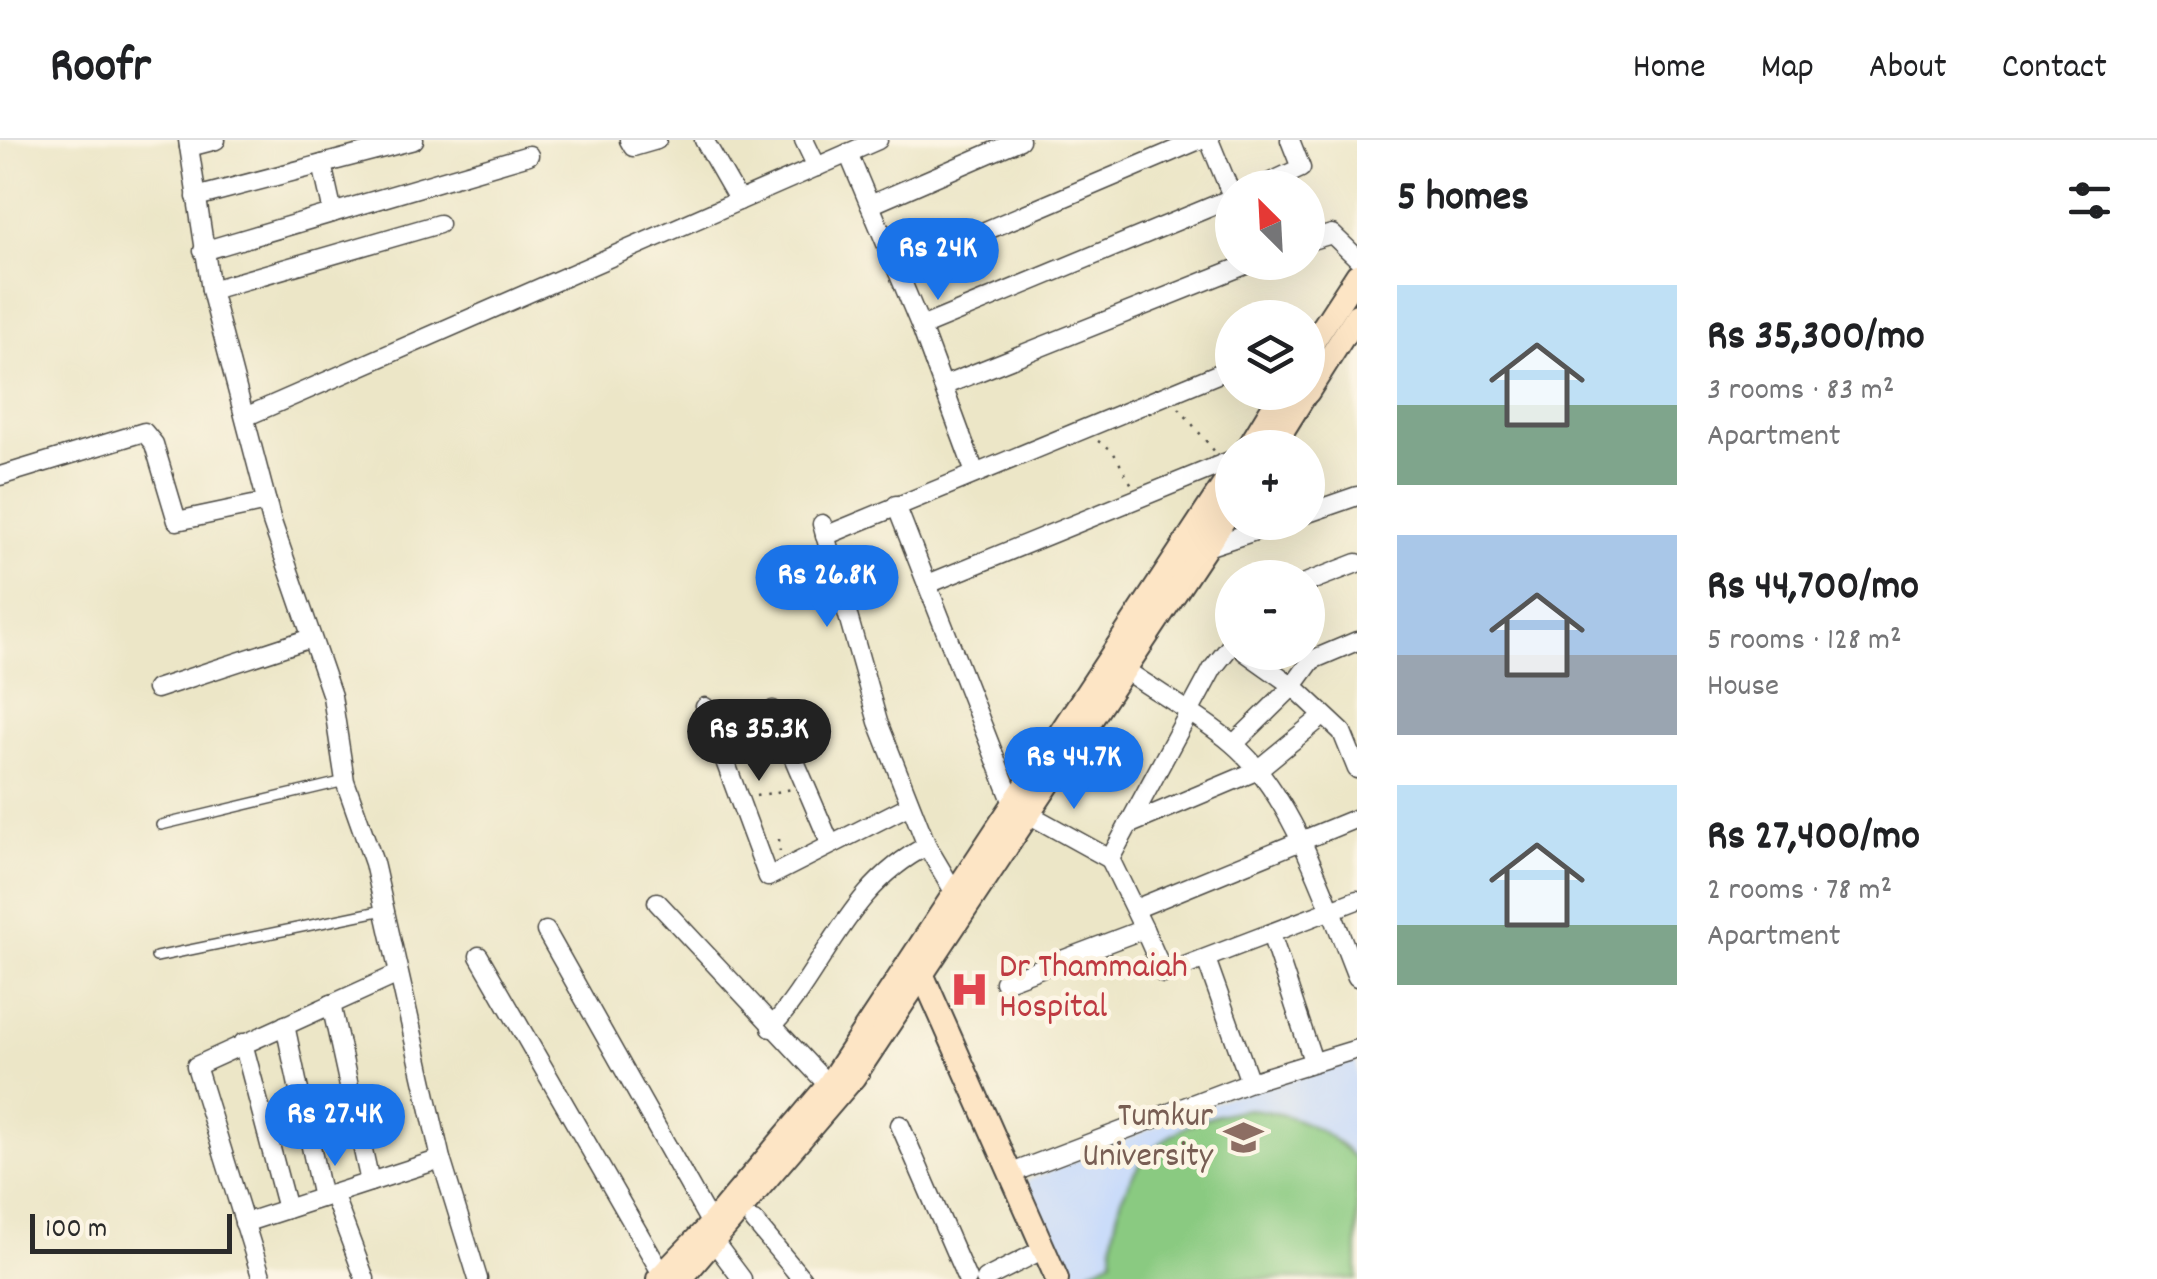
<!DOCTYPE html>
<html lang="en">
<head>
<meta charset="utf-8">
<style>
  :root { --surface:#fff; --page:#f2f2f2; --text:#202124; --muted:#757577; --line:#e0e0e0; --accent:#1a73e8 }
  body { margin:0; font-family:Dekko,sans-serif; background:var(--page); color:var(--text); height:100vh; display:flex; flex-direction:column; font-size:38px; white-space:nowrap }
  * { box-sizing:border-box; margin:0 }
  p { font-size:32px; color:var(--muted) }
  .icon { flex:none; width:55px; height:55px; fill:none; stroke:currentColor; stroke-width:2; stroke-linecap:round; stroke-linejoin:round }
  .map { position:relative; flex:1; overflow:hidden }
  .panel { display:flex; flex-direction:column; background:var(--surface); width:800px }
  .panel>* { flex:none }
  .needle { width:65px; rotate:336deg }
  .fabs { position:absolute; left:1215px; top:30px; display:grid; gap:20px }
  .fabs a { display:grid; place-items:center; width:110px; height:110px; border-radius:50%; background:var(--surface); box-shadow:0 10px 40px #0002; font-size:50px }
  .scale { position:absolute; left:30px; bottom:25px; width:202px; box-sizing:border-box; padding-left:10px; border:5px solid #2b2b2b; border-top:0; font-size:28px; line-height:35px; white-space:nowrap; color:#2b2b2b; -webkit-text-stroke:8px #fcf5e5; paint-order:stroke }
  .price { position:absolute; translate:-50% -85px; padding:0 22px; border-radius:35px; background:var(--accent); color:#fff; font-size:32px; line-height:65px; filter:drop-shadow(0 2px 5px #0008) }
  .price::after { content:''; position:absolute; left:50%; top:60px; width:30px; height:22px; margin-left:-15px; background:inherit; clip-path:polygon(0 0,100% 0,50% 100%) }
  .price.selected { background:#222; color:#fff }
  ul { padding:0; list-style:none }
  li { display:flex; align-items:center; gap:30px; height:250px; padding:0 40px }
  li span { display:grid; place-items:center; flex:none; width:280px; height:200px; border-radius:0px; color:#555 }
  li>.icon { margin-inline-start:auto }
  span .icon { width:120px; height:120px; fill:#fffc; stroke-width:1 }
  li b { font-size:42px }
  h2 { display:flex; justify-content:space-between; align-items:center; height:120px; padding:0 40px; font-size:42px }
  header { display:flex; align-items:center; gap:60px; box-sizing:border-box; height:140px; padding:0 50px; background:var(--surface); border-bottom:2px solid var(--line) }
  header strong { font-size:48px }
  nav { display:flex; gap:55px; margin-inline-start:auto; font-size:35px }
  main { display:flex; flex:1; min-height:0 }
  .map>svg:first-child { display:block }
  .built { fill:#cadcf9 }
  .green { fill:#8aca81; stroke:#5a7a56; stroke-width:2.5 }
  .lines { fill:none; stroke-linecap:round; stroke-linejoin:round }
  .lane-casing { stroke:#484742; stroke-width:12 }
  .street-casing { stroke:#484742; stroke-width:21 }
  .secondary-casing { stroke:#484742; stroke-width:26 }
  .path { stroke:#484742; stroke-width:2.5; stroke-dasharray:2.5 8; stroke-linecap:butt }
  .lane { stroke:#fff; stroke-width:9 }
  .street { stroke:#fff; stroke-width:18 }
  .secondary { stroke:#fde5c5; stroke-width:22 }
  .labels { text-anchor:middle; dominant-baseline:central; stroke-width:9; stroke-linejoin:round; paint-order:stroke }
  .health-label { font-size:35px; fill:#be3a42; stroke:#fcf5e5; text-anchor:start }
  .education-label { font-size:35px; fill:#785e54; stroke:#fcf5e5; text-anchor:end }
</style>
</head>
<body>
<header>
<strong>Roofr</strong>
<nav><a>Home</a><a>Map</a><a>About</a><a>Contact</a></nav>
</header>
<main>
<div class="map">
<svg width="1357" height="1139" viewBox="0 0 1357 1139">
  <rect width="100%" height="100%" fill="#fcf5e5"/>
  <filter id="ink" filterUnits="userSpaceOnUse"><feTurbulence type="fractalNoise" baseFrequency=".01" numOctaves="2"/><feDisplacementMap in="SourceGraphic" scale="20" xChannelSelector="R" yChannelSelector="G"/><feConvolveMatrix kernelMatrix="1 2 1 2 8 2 1 2 1" color-interpolation-filters="sRGB"/></filter>
  <filter id="wash" filterUnits="userSpaceOnUse"><feTurbulence type="fractalNoise" baseFrequency=".0048" numOctaves="4" result="noise"/><feDisplacementMap in="SourceGraphic" scale="40" xChannelSelector="R" yChannelSelector="G"/><feGaussianBlur stdDeviation="2.25" result="paint"/><feColorMatrix in="noise" values="0 0 0 0 0 0 0 0 0 0 0 0 0 0 0 0 0 1.4 0 .05"/><feComposite in="paint" operator="in"/></filter>
  <g filter="url(#wash)">
    <rect width="100%" height="100%" fill="#ece6c7"/>
    <path class="built" d="M1357,921V1139H1070L1026,1041L1231,955Z"/>
    <path class="green" d="M1249,969C1293,973 1327,988 1357,1021V1139H1087L1085,1133L1112,1119C1113,1029 1162,980 1249,969Z"/>
  </g>
  <g filter="url(#ink)">
    <g class="lines">
      <defs>
        <g id="lane">
          <path d="M161,685L345,641"/>
          <path d="M156,817L384,770"/>
        </g>
        <g id="street">
          <path d="M188,0L211,150L272,382L332,556L345,641L374,723L441,1019L478,1139"/>
          <path d="M629,0L633,7L657,0"/>
          <path d="M704,0L739,61"/>
          <path d="M804,0L817,27"/>
          <path d="M1209,0L1232,56"/>
          <path d="M189,7L216,0"/>
          <path d="M848,13L921,187L975,333"/>
          <path d="M322,24L333,73"/>
          <path d="M1258,48L1301,28L1290,0"/>
          <path d="M196,57L414,0"/>
          <path d="M870,65L1020,0"/>
          <path d="M1308,101L1332,94L1357,118"/>
          <path d="M203,111L529,15"/>
          <path d="M898,128L1199,0"/>
          <path d="M211,150L439,84"/>
          <path d="M921,187L1232,58"/>
          <path d="M943,246L1253,122"/>
          <path d="M245,277L878,0"/>
          <path d="M0,336L144,292L154,304L177,381L267,362"/>
          <path d="M896,365L1014,666L1110,719"/>
          <path d="M1308,373L1357,356"/>
          <path d="M822,384L878,582L927,706"/>
          <path d="M825,396L1232,228"/>
          <path d="M1207,407L1282,382"/>
          <path d="M1308,442L1357,423"/>
          <path d="M928,444L1232,320"/>
          <path d="M1245,512L1293,546L1342,592L1357,629"/>
          <path d="M1125,530C1160,554 1200,576 1232,603C1293,654 1328,765 1357,837"/>
          <path d="M156,549L311,498"/>
          <path d="M705,567L768,737L910,665"/>
          <path d="M773,570L830,703"/>
          <path d="M1234,604L1293,546L1312,520L1357,501"/>
          <path d="M1128,685L1256,631L1323,576"/>
          <path d="M657,762L828,945"/>
          <path d="M1135,769L1357,678"/>
          <path d="M1144,789L1164,834L1357,760"/>
          <path d="M546,791L711,1084"/>
          <path d="M1271,794L1313,921"/>
          <path d="M479,816L662,1134"/>
          <path d="M1206,819L1250,942"/>
          <path d="M1004,842L1144,789L1110,719L1213,528L1232,504"/>
          <path d="M331,864L370,1042"/>
          <path d="M285,885L322,1058"/>
          <path d="M771,888C826,826 850,744 927,706L956,755"/>
          <path d="M243,903L287,1069"/>
          <path d="M900,985L967,1139"/>
          <path d="M1009,1034L1250,942L1357,909"/>
          <path d="M333,1054L365,1139"/>
          <path d="M754,1081L802,1139"/>
          <path d="M244,1083L441,1019"/>
          <path d="M715,1103L742,1139"/>
          <path d="M262,1139L196,926L396,835"/>
          <path d="M985,1139L1042,1110"/>
        </g>
        <g id="secondary">
          <path d="M1308,210L1357,135"/>
          <path d="M1308,252L1357,175"/>
          <path d="M1248,308L1282,252"/>
          <path d="M1272,308L1307,252"/>
          <path d="M920,829L1057,1139"/>
          <path d="M658,1139L711,1084L828,945L1232,332"/>
          <path d="M681,1139L854,937L1232,368"/>
        </g>
      </defs>
      <use href="#lane" class="lane-casing"/>
      <use href="#street" class="street-casing"/>
      <use href="#secondary" class="secondary-casing"/>
      <g class="path">
        <path d="M1179,268L1215,312"/>
        <path d="M1098,301L1112,310L1132,345"/>
        <path d="M756,656L792,649"/>
        <path d="M779,699L780,714"/>
      </g>
      <use href="#lane" class="lane"/>
      <use href="#street" class="street"/>
      <use href="#secondary" class="secondary"/>
    </g>
  </g>
  <defs>
    <symbol id="hospital-bare" viewBox="-9 -9 18 18"><path d="M-5-5h3v3.5h4V-5h3V5h-3V1.5h-4V5h-3Z" fill="#e0444e" stroke="#fcf5e5" stroke-width="2.5" paint-order="stroke"/></symbol>
    <symbol id="university-bare" viewBox="-9 -9 18 18"><path d="M0-5L7-2L0 1L-7-2ZM-4 1L0 2.5L4 1V4Q0 6-4 4Z" fill="#8d6e63" stroke="#fcf5e5" stroke-width="2.5" paint-order="stroke"/></symbol>
  </defs>
  <g fill-rule="evenodd">
    <use href="#hospital-bare" x="942" y="822" width="55" height="55"/>
    <use href="#university-bare" x="1216" y="970" width="55" height="55"/>
  </g>
  <g class="labels">
    <g class="health-label">
      <text x="999" y="829">Dr Thammaiah<tspan x="999" dy="40">Hospital</tspan></text>
    </g>
    <g class="education-label">
      <text x="1213" y="978">Tumkur<tspan x="1213" dy="40">University</tspan></text>
    </g>
  </g>
</svg>
<div class="fabs">
<a><svg class="needle" viewBox="-14 -14 28 28"><path d="M0-13l5 13h-10z" fill="#e53935"/><path d="M0 13l5-13h-10z" fill="#757577"/></svg></a>
<a><svg class="icon" aria-label="layers" viewBox="0 0 24 24"><path d="M12 4l9 5-9 5-9-5zM3 14l9 5 9-5"/></svg></a>
<a>+</a>
<a>−</a>
</div>
<div class="scale">100 m</div>
<b class="price" style="left:938px;top:163px">Rs 24K</b>
<b class="price" style="left:827px;top:490px">Rs 26.8K</b>
<b class="price selected" style="left:759px;top:644px">Rs 35.3K</b>
<b class="price" style="left:1074px;top:672px">Rs 44.7K</b>
<b class="price" style="left:335px;top:1029px">Rs 27.4K</b>
</div>
<section class="panel">
<h2>5 homes<svg class="icon" aria-label="filters" viewBox="0 0 24 24"><path d="M4 7h16M4 17h16"/><circle cx="9" cy="7" r="2"/><circle cx="15" cy="17" r="2"/></svg></h2>
<ul>
<li><span style="background:linear-gradient(#bfe0f5 60%,#7fa58c 0)"><svg class="icon" aria-label="home" viewBox="0 0 24 24"><path d="M3 11l9-7 9 7M6 9v11h12V9"/></svg></span><div><b>Rs 35,300/mo</b><p>3 rooms · 83 m²</p><p>Apartment</p></div></li>
<li><span style="background:linear-gradient(#a9c7e8 60%,#9aa5b1 0)"><svg class="icon" aria-label="home" viewBox="0 0 24 24"><path d="M3 11l9-7 9 7M6 9v11h12V9"/></svg></span><div><b>Rs 44,700/mo</b><p>5 rooms · 128 m²</p><p>House</p></div></li>
<li><span style="background:linear-gradient(#bfe0f5 70%,#7fa58c 0)"><svg class="icon" aria-label="home" viewBox="0 0 24 24"><path d="M3 11l9-7 9 7M6 9v11h12V9"/></svg></span><div><b>Rs 27,400/mo</b><p>2 rooms · 78 m²</p><p>Apartment</p></div></li>
</ul>
</section>
</main>
</body>
</html>
